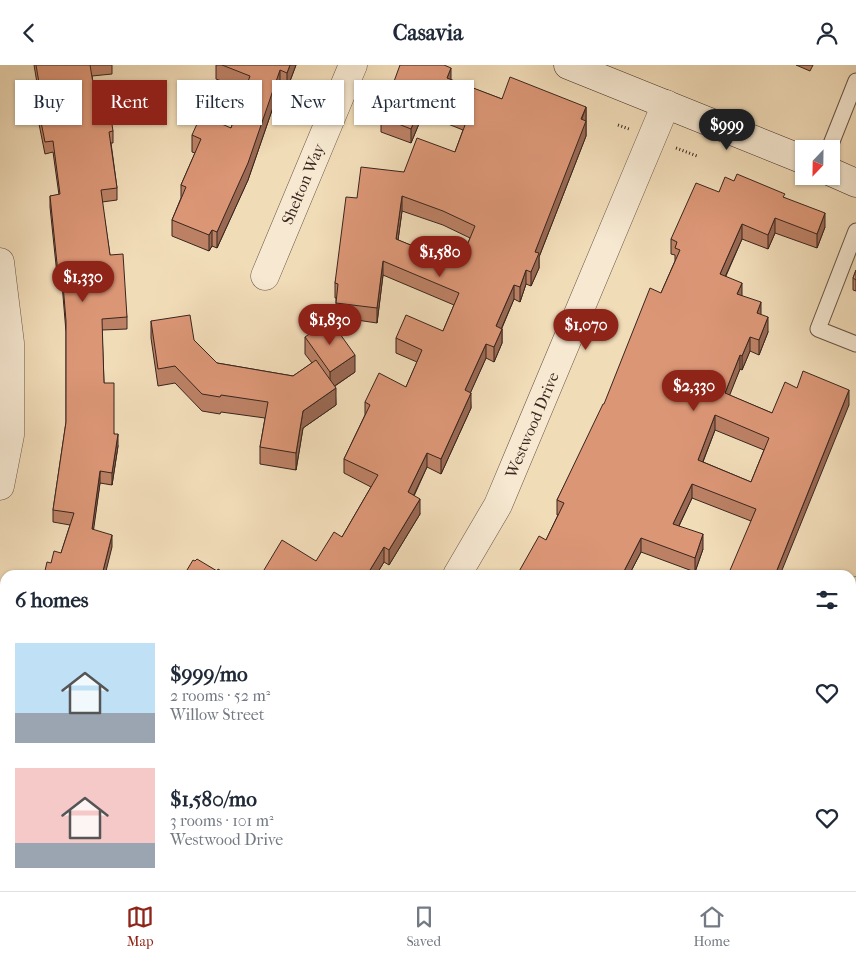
<!DOCTYPE html>
<html lang="en">
<head>
<meta charset="utf-8">
<style>
  :root { --surface:#fff; --page:#f2f2f3; --text:#1f2937; --muted:#747a83; --line:#e0e1e3; --accent:#8f2418 }
  body { margin:0; font-family:"IM FELL French Canon",serif; background:var(--page); color:var(--text); height:100vh; display:flex; flex-direction:column; font-size:19px; white-space:nowrap }
  * { box-sizing:border-box; margin:0 }
  p { font-size:16px; color:var(--muted) }
  .icon { flex:none; width:28px; height:28px; fill:none; stroke:currentColor; stroke-width:2; stroke-linecap:round; stroke-linejoin:round }
  .map { position:relative; flex:1; overflow:hidden }
  .panel { position:absolute; left:0px; top:505px; width:856px; height:321px; display:flex; flex-direction:column; background:var(--surface); border-radius:15px 15px 0 0; box-shadow:0 1px 4px #0004 }
  .panel>* { flex:none }
  .banner { position:absolute; left:15px; top:15px; width:500px; height:45px; display:flex; gap:10px }
  .needle { width:32px; rotate:202deg }
  .tools { position:absolute; left:795px; top:75px; display:grid; gap:10px }
  .tools a { display:grid; place-items:center; width:45px; height:45px; border-radius:0px; background:var(--surface); box-shadow:0 1px 4px #0004; font-size:25px }
  .price { position:absolute; translate:-50% -42px; padding:0 11px; border-radius:18px; background:var(--accent); color:#fff; font-size:16px; line-height:32px; filter:drop-shadow(0 1px 2px #0008) }
  .price::after { content:''; position:absolute; left:50%; top:30px; width:15px; height:11px; margin-left:-8px; background:inherit; clip-path:polygon(0 0,100% 0,50% 100%) }
  .price.active { background:#222; color:#fff }
  ul { padding:0; list-style:none }
  li { display:flex; align-items:center; gap:15px; height:125px; padding:0 15px }
  li span { display:grid; place-items:center; flex:none; width:140px; height:100px; border-radius:0px; color:#555 }
  li>.icon { margin-inline-start:auto }
  span .icon { width:60px; height:60px; fill:#fffc; stroke-width:1 }
  li b { font-size:21px }
  h2 { display:flex; justify-content:space-between; align-items:center; height:60px; padding:0 15px; font-size:21px }
  .tag { padding:0 18px; border-radius:0px; background:var(--surface); box-shadow:0 1px 4px #0004; font-size:18px; line-height:45px }
  .tag.active { background:var(--accent); color:#fff }
  header { display:flex; justify-content:space-between; align-items:center; height:65px; padding:0 15px; background:var(--surface); font-size:22px; font-weight:700 }
  .dock { display:flex; justify-content:space-around; align-items:center; height:70px; border-top:1px solid var(--line); background:var(--surface); font-size:14px; color:var(--muted) }
  .dock a { display:grid; justify-items:center; gap:2px }
  .dock .active { color:var(--accent) }
  .map>svg:first-child { display:block }
  .lines { fill:none; stroke-linecap:round; stroke-linejoin:round }
  .lane-casing { stroke:#675344; stroke-width:17 }
  .street-casing { stroke:#675344; stroke-width:29 }
  .secondary-casing { stroke:#39251e; stroke-width:29 }
  .path { stroke:#39251e; stroke-width:3; stroke-dasharray:1 2.5; stroke-linecap:butt }
  .lane { stroke:#f6e8d1; stroke-width:15 }
  .street { stroke:#f6e8d1; stroke-width:28 }
  .secondary { stroke:#f6e8d1; stroke-width:28 }
  .wall { fill:#bc8165; stroke:#39251e; fill-rule:evenodd }
  .shaded-wall { fill:#996953; stroke:#39251e }
  .building { fill:#db9676; stroke:#39251e; fill-rule:evenodd }
  .labels { text-anchor:middle; dominant-baseline:central; stroke-width:4; stroke-linejoin:round; paint-order:stroke }
  .street-label { font-size:16px; fill:#39251e; stroke:#f6e8d1 }
</style>
</head>
<body>
<header><svg class="icon" aria-label="back" viewBox="0 0 24 24"><path d="M15 5l-7 7 7 7"/></svg>Casavia<svg class="icon" aria-label="person" viewBox="0 0 24 24"><circle cx="12" cy="8" r="4"/><path d="M4 21q1-7 8-7t8 7"/></svg></header>
<div class="map">
<svg width="856" height="826" viewBox="0 0 856 826">
  <rect width="100%" height="100%" fill="#f1dcb8"/>
  <filter id="stains"><feTurbulence type="fractalNoise" baseFrequency=".004" numOctaves="4"/><feColorMatrix values="0 0 0 0 .2 0 0 0 0 .09 0 0 0 0 .02 0 0 0 .5 -.17"/></filter>
  <radialGradient id="worn" r=".72"><stop offset=".6" stop-color="#630" stop-opacity="0"/><stop offset="1" stop-color="#630" stop-opacity=".3"/></radialGradient>
  <g class="lines">
    <defs>
      <g id="lane">
        <path d="M829,84L856,16"/>
        <path d="M856,166L818,264L856,279"/>
        <path d="M851,571L856,573"/>
      </g>
      <g id="street">
        <path d="M0,197L10,278V370L0,421"/>
        <path d="M265,211L353,0"/>
        <path d="M457,510L498,440L666,39"/>
        <path d="M270,826L273,821"/>
      </g>
      <g id="secondary">
        <path d="M568,0L804,95"/>
        <path d="M831,107L856,118"/>
        <path d="M851,538L856,526"/>
        <path d="M738,826L739,821"/>
      </g>
    </defs>
    <use href="#lane" class="lane-casing"/>
    <use href="#street" class="street-casing"/>
    <use href="#secondary" class="secondary-casing"/>
    <g class="path">
      <path d="M618,60L629,64"/>
      <path d="M676,83L697,91"/>
    </g>
    <use href="#lane" class="lane"/>
    <use href="#street" class="street"/>
    <use href="#secondary" class="secondary"/>
  </g>
  <g class="wall">
    <path d="M34,0H112V9L92,11L97,42L113,66V78H111L117,123V135L102,137L110,190L127,252V264L102,265L104,318L114,369L118,381L112,420L100,418L93,465L112,482L51,498L61,488L70,460L53,457V445L66,357V267L62,219H58L50,142V131L59,130L53,87L45,89L38,54V42H41Z"/>
    <path d="M216,0H296L287,24L280,22L248,115L217,183L212,181L209,186L172,171V155L181,133V120L195,88L192,87V70L231,63L245,25L216,14Z"/>
    <path d="M796,0H813L810,6Z"/>
    <path d="M451,15L502,34L586,42V71L539,192V203L531,221L526,219L520,237L514,234L502,263V278L494,297L486,293L470,328L471,343L441,409L427,402L414,431L420,449L389,500L384,497L376,510H261L316,496L342,472L371,422L344,408V394L365,350V337L406,322L417,297L396,288V273L443,266L454,240L383,210L377,258L336,252V233H335V218L357,133L404,107L455,87L463,65L423,49L411,78L381,67V52ZM402,146L443,160L470,173L459,200L398,175Z"/>
    <path d="M734,116L785,133L825,162L817,183L775,168L768,184L742,174L726,211L742,231L761,249L768,267L759,290L750,286L742,305L740,304L729,330L772,348L797,323L849,340L751,456L692,433L679,461L703,484L695,507L641,487L629,510H517L546,475L558,450H557V435L661,228L675,196V190L671,189V174L719,127ZM715,365L764,385L751,417L703,397Z"/>
    <path d="M856,205V226L853,225V213Z"/>
    <path d="M151,256L194,275L217,298L293,311L312,298L305,289V272L355,307L335,321L336,340L303,363L296,405L260,399V382L265,353L221,347L220,349L202,346L175,318L158,321L151,273Z"/>
    <rect x="131" y="821" width="53" height="5"/>
    <path d="M552,821H655L654,826H650L646,825V826H564Z"/>
  </g>
  <g class="shaded-wall">
    <path d="M290,0H296L287,24V8Z"/>
    <path d="M451,3V18L447,13Z"/>
    <path d="M280,5V22L248,115L217,183V167Z"/>
    <path d="M423,34V49L411,78V64Z"/>
    <path d="M586,42V71L539,192V203L531,221V207L535,187Z"/>
    <path d="M402,131V146L396,189V174Z"/>
    <path d="M825,148V162L817,183V169Z"/>
    <path d="M775,153V168L768,184V170Z"/>
    <path d="M742,159V174L720,223V209Z"/>
    <path d="M212,165V181L209,186V170Z"/>
    <path d="M383,196V210L377,258V243Z"/>
    <path d="M526,205V219L520,237V222Z"/>
    <path d="M742,218V232L737,229Z"/>
    <path d="M514,220V234L496,276V261Z"/>
    <path d="M761,237V252L757,248Z"/>
    <path d="M768,252V267L759,290V275Z"/>
    <path d="M502,264V278L494,297V282Z"/>
    <path d="M750,272V286L742,305V291Z"/>
    <path d="M486,279V293L465,340V325Z"/>
    <path d="M355,290V307L330,324V307Z"/>
    <path d="M740,290V304L725,342V328Z"/>
    <path d="M336,323V340L303,363L296,405V388L303,346Z"/>
    <path d="M849,325V340L780,510H775Z"/>
    <path d="M471,328V343L441,409V394Z"/>
    <path d="M715,350V365L698,409V395Z"/>
    <path d="M118,369V381L112,420V408Z"/>
    <path d="M427,388V402L408,442V427Z"/>
    <path d="M100,406V418L92,476V464Z"/>
    <path d="M692,419V433L673,473V459Z"/>
    <path d="M420,434V449L389,500V485Z"/>
    <path d="M703,469V484L695,507V493Z"/>
    <path d="M112,470V482L105,510H102Z"/>
    <path d="M641,473V487L629,510H622Z"/>
    <path d="M384,482V497L376,510H367Z"/>
    <path d="M4,696V707L0,715V703Z"/>
    <path d="M179,821H184V826H176Z"/>
    <path d="M642,821H646V826H640Z"/>
  </g>
  <g class="building">
    <path d="M36,0H90L97,42L109,40L113,66L109,67L117,123L101,125L110,190L123,189L127,252L102,254L104,318H114V369H118L112,408L100,406L92,464L112,470L102,510H44L47,497L51,498L54,486L61,488L74,448L53,445L66,357V256L62,207L58,208L50,131L60,129L53,76L45,77L38,42L43,41Z"/>
    <path d="M222,0H290L287,8L280,5L248,98L217,167L212,165L209,170L172,155L186,122L181,120L201,74L192,70L201,50L231,63L250,11Z"/>
    <path d="M400,0H444L451,3L447,13L502,34L510,12L586,42L581,54L586,56L535,187L539,188L531,207L526,205L520,222L514,220L496,261L502,264L494,282L486,279L465,325L471,328L441,394L427,388L408,427L420,434L389,485L384,482L367,510H261L282,475L316,496L334,467L342,472L378,410L344,394L370,340L365,337L379,308L406,322L422,285L396,273L406,250L443,266L459,228L383,196L377,243L336,238L338,219L335,218L346,132L357,133L361,102L404,107L417,73L455,87L468,52L423,34L411,64L381,52ZM402,131L443,146L475,161L459,200L396,174Z"/>
    <path d="M737,109L785,129L783,132L825,148L817,169L775,153L768,170L742,159L720,209L742,218L737,229L761,237L757,248L768,252L759,275L750,272L742,291L740,290L725,328L772,348L785,317L797,323L803,306L849,325L775,510H728L756,444L692,419L673,459L703,469L695,493L641,473L622,510H517L539,471L546,475L564,438L557,435L603,339H604L650,223L661,228L680,185L675,183L677,177L671,174L696,118L719,127L725,112L734,116ZM715,350L769,373L751,417L698,395Z"/>
    <path d="M856,205V215L853,213Z"/>
    <path d="M190,250L194,275L217,298L293,311L316,295L336,323L303,346L296,388L260,382L268,337L221,330L220,332L202,329L175,301L158,304L151,256Z"/>
    <path d="M330,255L355,290L330,307L305,272Z"/>
    <path d="M197,494L217,506L218,504L228,510H184L193,495L195,496Z"/>
    <path d="M5,607V696H4L0,703V619Z"/>
    <path d="M856,693V826H798L800,821H851V705Z"/>
    <path d="M50,821H52L58,824L59,821H120L129,826H48Z"/>
    <path d="M138,821H179L176,826H146Z"/>
    <path d="M333,821H450L458,826H409L406,824L405,826H330Z"/>
    <path d="M584,821H642L640,826H597Z"/>
  </g>
  <g class="labels">
    <g class="street-label">
      <text transform="translate(303 119) rotate(-67)">Shelton Way</text>
      <text transform="translate(532 360) rotate(-67)">Westwood Drive</text>
    </g>
  </g>
  <rect width="100%" height="100%" filter="url(#stains)"/>
  <rect width="100%" height="100%" fill="url(#worn)"/>
</svg>
<div class="tools">
<a><svg class="needle" viewBox="-14 -14 28 28"><path d="M0-13l5 13h-10z" fill="#e53935"/><path d="M0 13l5-13h-10z" fill="#747a83"/></svg></a>
</div>
<b class="price active" style="left:727px;top:86px">$999</b>
<b class="price" style="left:440px;top:213px">$1,580</b>
<b class="price" style="left:83px;top:238px">$1,330</b>
<b class="price" style="left:330px;top:281px">$1,830</b>
<b class="price" style="left:586px;top:286px">$1,070</b>
<b class="price" style="left:694px;top:347px">$2,330</b>
<div class="banner">
<a class="tag">Buy</a>
<a class="tag active">Rent</a>
<a class="tag">Filters</a>
<a class="tag">New</a>
<a class="tag">Apartment</a>
</div>
<section class="panel">
<h2>6 homes<svg class="icon" aria-label="filters" viewBox="0 0 24 24"><path d="M4 7h16M4 17h16"/><circle cx="9" cy="7" r="2"/><circle cx="15" cy="17" r="2"/></svg></h2>
<ul>
<li><span style="background:linear-gradient(#bfe0f5 70%,#9aa5b1 0)"><svg class="icon" aria-label="home" viewBox="0 0 24 24"><path d="M3 11l9-7 9 7M6 9v11h12V9"/></svg></span><div><b>$999/mo</b><p>2 rooms · 52 m²</p><p>Willow Street</p></div><svg class="icon" aria-label="heart" viewBox="0 0 24 24"><path d="M12 20l-8-8c-3-5 5-10 8-4 3-6 11-1 8 4z"/></svg></li>
<li><span style="background:linear-gradient(#f6c9c9 75%,#9aa5b1 0)"><svg class="icon" aria-label="home" viewBox="0 0 24 24"><path d="M3 11l9-7 9 7M6 9v11h12V9"/></svg></span><div><b>$1,580/mo</b><p>3 rooms · 101 m²</p><p>Westwood Drive</p></div><svg class="icon" aria-label="heart" viewBox="0 0 24 24"><path d="M12 20l-8-8c-3-5 5-10 8-4 3-6 11-1 8 4z"/></svg></li>
</ul>
</section>
</div>
<nav class="dock">
<a class="active"><svg class="icon" aria-label="map" viewBox="0 0 24 24"><path d="M3 6l6-2 6 2 6-2v14l-6 2-6-2-6 2zM9 4v14M15 6v14"/></svg>Map</a>
<a><svg class="icon" aria-label="saved" viewBox="0 0 24 24"><path d="M7 4h10v16l-5-4-5 4z"/></svg>Saved</a>
<a><svg class="icon" aria-label="home" viewBox="0 0 24 24"><path d="M3 11l9-7 9 7M6 9v11h12V9"/></svg>Home</a>
</nav>
</body>
</html>
